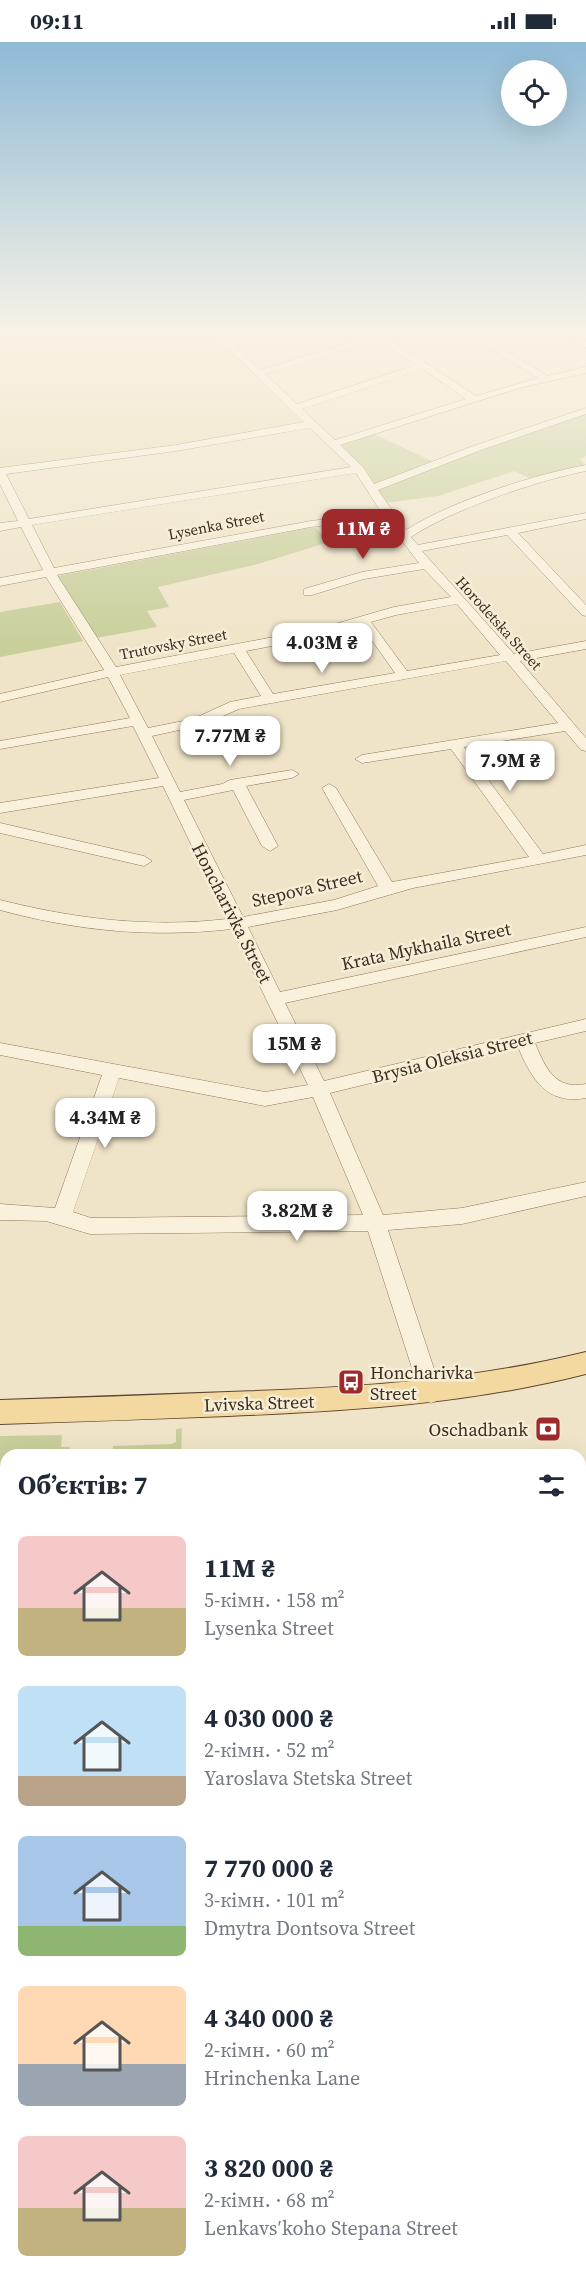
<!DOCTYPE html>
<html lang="uk">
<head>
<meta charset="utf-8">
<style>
  :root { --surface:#fff; --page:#f2f2f3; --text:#1f2937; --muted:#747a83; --accent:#9e2a2b }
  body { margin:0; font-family:"Source Serif 4",serif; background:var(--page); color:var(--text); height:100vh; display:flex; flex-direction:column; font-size:22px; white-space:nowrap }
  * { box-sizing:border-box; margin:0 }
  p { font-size:20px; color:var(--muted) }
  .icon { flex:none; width:33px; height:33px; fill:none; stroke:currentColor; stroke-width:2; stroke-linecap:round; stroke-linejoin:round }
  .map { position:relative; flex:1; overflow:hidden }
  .sheet { position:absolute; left:0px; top:1407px; width:586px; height:834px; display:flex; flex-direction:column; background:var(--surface); border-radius:18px 18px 0 0; box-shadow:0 6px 24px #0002 }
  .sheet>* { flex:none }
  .controls { position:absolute; left:501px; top:18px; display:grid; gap:12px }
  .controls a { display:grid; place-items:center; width:66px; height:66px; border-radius:50%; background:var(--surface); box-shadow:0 6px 24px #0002; font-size:30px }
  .price { position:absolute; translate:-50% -51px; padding:0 14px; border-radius:12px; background:#fff; color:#222; font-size:20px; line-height:39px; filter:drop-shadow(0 2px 3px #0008) }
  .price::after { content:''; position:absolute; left:50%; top:36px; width:18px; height:14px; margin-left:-9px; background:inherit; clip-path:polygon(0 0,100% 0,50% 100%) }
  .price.current { background:var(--accent); color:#fff }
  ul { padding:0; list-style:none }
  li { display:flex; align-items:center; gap:18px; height:150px; padding:0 18px }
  li span { display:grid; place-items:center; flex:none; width:168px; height:120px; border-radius:9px; color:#555 }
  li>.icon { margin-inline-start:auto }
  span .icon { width:72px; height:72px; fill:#fffc; stroke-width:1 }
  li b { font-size:26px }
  h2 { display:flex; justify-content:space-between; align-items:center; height:72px; padding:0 18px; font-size:26px }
  .status { display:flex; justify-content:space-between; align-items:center; height:42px; padding:0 30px; background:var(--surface); direction:ltr }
  .status svg { height:16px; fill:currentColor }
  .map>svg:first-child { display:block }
  .farmland { fill:#e6deb5 }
  .green { fill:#c9cf9b }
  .water { fill:#a9c4bc; stroke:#6f938a; stroke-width:1.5 }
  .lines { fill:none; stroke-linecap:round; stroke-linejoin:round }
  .minor-casing { stroke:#8d765c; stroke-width:1 }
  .major-casing { stroke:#5b4430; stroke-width:2 }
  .minor { fill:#faf1dc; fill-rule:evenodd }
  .major { fill:#f3d9a0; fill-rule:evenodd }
  .wall { fill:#b2896c }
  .building { fill:#cf9f7d; stroke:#916f58; stroke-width:1.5 }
  .labels { text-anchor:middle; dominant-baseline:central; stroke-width:5; stroke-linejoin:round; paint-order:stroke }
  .far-street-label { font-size:15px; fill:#3d2e20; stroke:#f7eed8 }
  .street-label { font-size:18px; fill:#3d2e20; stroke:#f7eed8 }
  .poi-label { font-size:18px; fill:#3d2e20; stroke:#f7eed8; text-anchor:start }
</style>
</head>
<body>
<div class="status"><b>09:11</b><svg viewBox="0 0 49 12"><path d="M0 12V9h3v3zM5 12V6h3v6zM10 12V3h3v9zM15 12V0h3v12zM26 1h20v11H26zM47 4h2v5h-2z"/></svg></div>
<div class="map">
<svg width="586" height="2241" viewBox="0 0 586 2241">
  <rect width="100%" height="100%" fill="#f0e4c8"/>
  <path class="farmland" d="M0,291H212L308,381L183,403L0,427Z"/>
  <g class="green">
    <path d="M586,371V414L580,417L585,424L529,436L515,429L438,454L385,461L377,446Z"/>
    <path d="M374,392L434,420L375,443L364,426L339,403Z"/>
    <path d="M315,485L329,500L258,522L158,545L169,565L147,569L157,585L96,596L58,534Z"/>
    <path d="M60,560L83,599L0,615V570Z"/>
    <path d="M182,1386L181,1413L112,1412L113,1404L172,1402L176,1400V1387Z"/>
    <path d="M62,1393L61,1405H70L69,1413H6V1460H0V1394Z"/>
    <path d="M580,1550L586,1561V1739L580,1736Z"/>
    <path d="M6,1652V1716L0,1717V1653Z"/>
    <path d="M580,1747L586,1750V2038L580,2035Z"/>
    <path d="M6,1793V1974L0,1975V1794Z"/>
    <path d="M6,1996V2207H0V1997Z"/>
  </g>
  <path class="water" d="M6,1716V1793L0,1794V1717Z"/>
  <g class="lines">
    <defs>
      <g id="minor">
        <path d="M212,291H222L230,299L256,291H270L235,304L260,328L372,294L370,291H381L476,354L538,336L465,291H476L548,334L586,325V331L519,346L340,403L363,425L374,442L473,404L586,366V372L481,408L378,448L406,488C452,459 532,433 586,423V429C536,439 453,467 411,495L418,503L586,471V477L518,491L586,563V574L582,573L507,493L422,509L514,612L586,599V607L520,619L586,696V709L581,708L565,689L464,705L543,812L586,803V813L413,846L337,868L248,885L280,950L586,885V895L285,961L324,1039L586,977V989L535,1001C546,1027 555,1048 586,1042V1056C547,1063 532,1038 518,1005L330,1051L383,1173L462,1166L586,1140V1154L462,1182L388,1188L442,1351L439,1358L431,1361L423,1358L420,1351L368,1189L90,1192L46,1179L0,1178V1162L55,1166L102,1033L0,1013V1001L265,1050L308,1043L232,887C152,896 77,889 0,868V858C76,877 149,886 227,877L163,744L0,771V761L159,736L133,684L0,707V699L130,676L108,635L0,660V652L104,628L46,535L0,544V536L43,528L21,485L0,489V481L18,479L0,442V426L176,403L304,380ZM378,298L416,323L297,362L265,332ZM423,327L466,357L335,398L302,367ZM310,386L351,425L29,477L6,432L176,409ZM356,431L381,470L311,479L54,526L32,483ZM385,477L419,521L362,530L304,547V553H312L364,537L424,527L451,555L394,565L321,586L116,625L57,533L311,485ZM457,562L500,613L407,629L371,580L396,573ZM361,583L395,631L273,652L246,609L323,594ZM234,611L261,654L230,660L193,677L148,686L120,633ZM506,619L558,681L362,713L355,717L362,721L451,707L529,815L392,840L336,746L329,742L322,746L378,844L334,858L243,875L184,758L233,748L262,804L270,809L278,804L246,744L292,736L299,732L292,728L230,738L222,742L180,750L152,694L202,683L239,667ZM119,1036L265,1064L313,1055L363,1173L91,1176L73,1170Z"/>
        <path d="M562,291H573L586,299V306Z"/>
        <path d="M0,781L144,814L152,819L144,824L0,791Z"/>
      </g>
      <path id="major" d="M586,1310V1332C468,1362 349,1369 228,1374C152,1377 76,1380 0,1382V1358C76,1356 152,1353 228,1350C349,1346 468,1339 586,1310Z"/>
    </defs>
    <use href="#minor" class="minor-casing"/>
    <use href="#major" class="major-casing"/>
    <use href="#minor" class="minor"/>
    <use href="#major" class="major"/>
  </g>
  <path class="wall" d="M318,2235H366L376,2241H328Z"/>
  <path class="building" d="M322,2235H366L376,2241H332Z"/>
  <linearGradient id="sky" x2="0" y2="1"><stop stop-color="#8fbad6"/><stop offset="0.48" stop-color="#f8f3e6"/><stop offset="1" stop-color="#f8f3e6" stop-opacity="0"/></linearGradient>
  <rect width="586" height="605" fill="url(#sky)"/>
  <defs>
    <symbol id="bus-square" viewBox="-11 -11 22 22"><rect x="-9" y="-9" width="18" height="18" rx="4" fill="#9e2a2b" stroke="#f7eed8"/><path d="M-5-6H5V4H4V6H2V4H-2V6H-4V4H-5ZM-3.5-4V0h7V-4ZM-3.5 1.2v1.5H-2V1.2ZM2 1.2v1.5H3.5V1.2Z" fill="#fff"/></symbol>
    <symbol id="bank-square" viewBox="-11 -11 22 22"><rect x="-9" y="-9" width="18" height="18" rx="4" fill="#9e2a2b" stroke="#f7eed8"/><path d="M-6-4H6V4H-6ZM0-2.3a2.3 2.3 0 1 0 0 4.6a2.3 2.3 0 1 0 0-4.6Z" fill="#fff"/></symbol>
  </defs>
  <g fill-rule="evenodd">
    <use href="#bus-square" x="336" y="1325" width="30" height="30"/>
    <use href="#bank-square" x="533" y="1372" width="30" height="30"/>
  </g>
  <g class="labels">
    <g class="far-street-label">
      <text transform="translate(216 483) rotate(-11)">Lysenka Street</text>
      <text transform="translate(499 581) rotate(48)">Horodetska Street</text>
      <text transform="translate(173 602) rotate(-11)">Trutovsky Street</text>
    </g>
    <g class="street-label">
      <text transform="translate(307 846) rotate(-13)">Stepova Street</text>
      <text transform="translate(232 871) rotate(63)">Honcharivka Street</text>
      <text transform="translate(426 904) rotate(-12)">Krata Mykhaila Street</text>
      <text transform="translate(452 1015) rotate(-14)">Brysia Oleksia Street</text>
      <text transform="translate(259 1361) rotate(-2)">Lvivska Street</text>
    </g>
    <g class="poi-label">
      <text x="370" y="1330">Honcharivka<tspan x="370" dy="21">Street</tspan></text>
      <text x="528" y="1387" text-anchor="end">Oschadbank</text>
    </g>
  </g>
</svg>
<div class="controls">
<a><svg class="icon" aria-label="locate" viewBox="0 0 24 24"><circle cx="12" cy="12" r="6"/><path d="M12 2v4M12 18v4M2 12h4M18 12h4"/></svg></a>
</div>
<b class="price current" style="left:363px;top:518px">11M ₴</b>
<b class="price" style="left:322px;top:632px">4.03M ₴</b>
<b class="price" style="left:230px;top:725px">7.77M ₴</b>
<b class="price" style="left:510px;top:750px">7.9M ₴</b>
<b class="price" style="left:294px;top:1033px">15M ₴</b>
<b class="price" style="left:105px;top:1107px">4.34M ₴</b>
<b class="price" style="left:297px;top:1200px">3.82M ₴</b>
<section class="sheet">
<h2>Об’єктів: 7<svg class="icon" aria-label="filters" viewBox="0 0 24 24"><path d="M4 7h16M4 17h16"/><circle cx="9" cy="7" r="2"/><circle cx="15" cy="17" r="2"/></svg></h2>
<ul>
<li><span style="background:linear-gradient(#f6c9c9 60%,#c2b280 0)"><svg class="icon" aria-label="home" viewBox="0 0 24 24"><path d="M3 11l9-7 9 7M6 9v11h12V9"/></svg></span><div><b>11M ₴</b><p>5-кімн. · 158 m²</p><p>Lysenka Street</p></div></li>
<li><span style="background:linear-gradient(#bfe0f5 75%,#b9a48a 0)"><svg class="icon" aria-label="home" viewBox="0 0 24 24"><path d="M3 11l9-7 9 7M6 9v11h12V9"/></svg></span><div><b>4 030 000 ₴</b><p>2-кімн. · 52 m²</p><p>Yaroslava Stetska Street</p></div></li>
<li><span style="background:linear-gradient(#a9c7e8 75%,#8fb573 0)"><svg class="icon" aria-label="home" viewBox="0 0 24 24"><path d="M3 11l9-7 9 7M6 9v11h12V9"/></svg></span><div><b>7 770 000 ₴</b><p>3-кімн. · 101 m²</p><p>Dmytra Dontsova Street</p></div></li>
<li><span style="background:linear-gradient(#ffd9b3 65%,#9aa5b1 0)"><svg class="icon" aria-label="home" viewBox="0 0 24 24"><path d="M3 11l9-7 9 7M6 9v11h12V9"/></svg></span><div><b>4 340 000 ₴</b><p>2-кімн. · 60 m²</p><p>Hrinchenka Lane</p></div></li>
<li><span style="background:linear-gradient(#f6c9c9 60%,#c2b280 0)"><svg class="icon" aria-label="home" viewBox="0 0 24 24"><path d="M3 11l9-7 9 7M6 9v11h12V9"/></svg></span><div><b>3 820 000 ₴</b><p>2-кімн. · 68 m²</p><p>Lenkavsʹkoho Stepana Street</p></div></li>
</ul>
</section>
</div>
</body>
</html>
